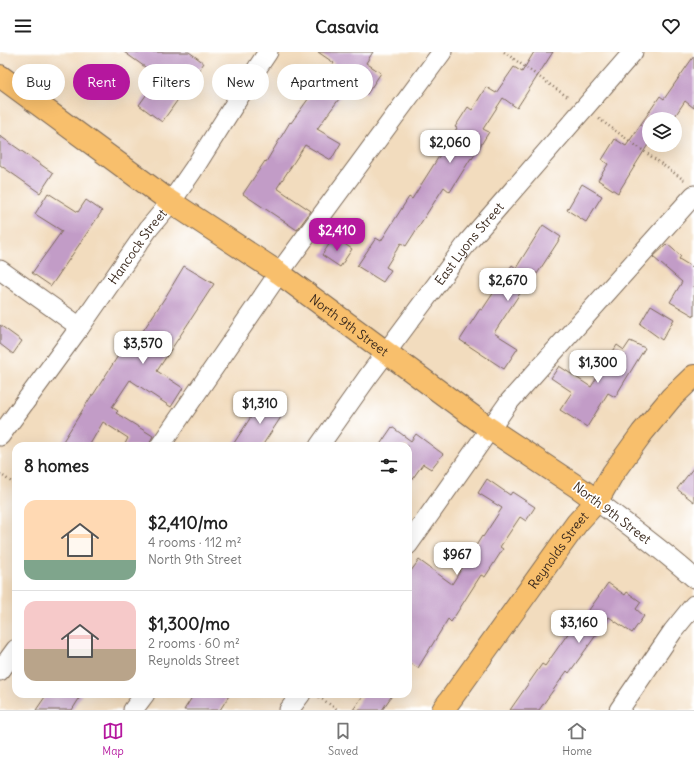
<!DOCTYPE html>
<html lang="en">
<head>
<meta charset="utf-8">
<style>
  :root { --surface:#fff; --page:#f2f2f2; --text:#222; --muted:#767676; --line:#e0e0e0; --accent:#b5179e }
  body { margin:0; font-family:Delius,sans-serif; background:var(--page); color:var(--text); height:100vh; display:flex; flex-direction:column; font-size:15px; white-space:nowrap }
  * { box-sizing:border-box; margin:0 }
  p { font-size:13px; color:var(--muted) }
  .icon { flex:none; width:22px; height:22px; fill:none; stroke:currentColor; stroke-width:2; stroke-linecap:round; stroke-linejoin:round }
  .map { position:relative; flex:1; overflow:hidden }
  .side { position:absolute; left:12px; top:390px; width:400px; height:256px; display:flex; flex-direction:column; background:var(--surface); border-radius:12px; box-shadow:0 4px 16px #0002 }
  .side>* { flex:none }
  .guide { position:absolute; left:12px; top:12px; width:400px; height:36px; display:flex; gap:8px }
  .tools { position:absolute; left:642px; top:60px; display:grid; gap:8px }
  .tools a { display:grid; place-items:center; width:40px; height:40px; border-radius:50%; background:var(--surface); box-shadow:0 4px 16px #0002; font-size:20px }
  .price { position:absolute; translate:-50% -34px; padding:0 9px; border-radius:8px; background:#fff; color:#222; font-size:13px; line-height:26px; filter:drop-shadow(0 1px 2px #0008) }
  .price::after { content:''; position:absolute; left:50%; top:24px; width:12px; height:9px; margin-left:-6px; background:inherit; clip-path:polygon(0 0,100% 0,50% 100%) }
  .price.selected { background:var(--accent); color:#fff }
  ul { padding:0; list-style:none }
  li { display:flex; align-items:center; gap:12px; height:100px; padding:0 12px }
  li+li { border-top:1px solid var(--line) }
  li span { display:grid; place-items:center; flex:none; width:112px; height:80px; border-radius:12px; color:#555 }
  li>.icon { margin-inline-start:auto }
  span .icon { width:48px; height:48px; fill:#fffc; stroke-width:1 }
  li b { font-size:17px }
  h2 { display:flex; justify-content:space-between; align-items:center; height:48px; padding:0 12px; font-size:17px }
  .pill { padding:0 14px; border-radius:18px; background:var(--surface); box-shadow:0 4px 16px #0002; font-size:14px; line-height:36px }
  .pill.selected { background:var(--accent); color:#fff }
  header { display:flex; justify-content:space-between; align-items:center; height:52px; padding:0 12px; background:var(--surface); font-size:18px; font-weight:700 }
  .tabs { display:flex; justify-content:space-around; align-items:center; height:56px; border-top:1px solid var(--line); background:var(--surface); font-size:11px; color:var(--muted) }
  .tabs a { display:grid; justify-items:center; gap:2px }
  .tabs .selected { color:var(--accent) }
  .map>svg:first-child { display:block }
  .building { fill:#c29cc7 }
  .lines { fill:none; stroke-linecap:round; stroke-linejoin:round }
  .minor-casing { stroke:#7b6856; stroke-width:21 }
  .major-casing { stroke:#7b6856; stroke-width:24 }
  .path { stroke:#7b6856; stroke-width:2.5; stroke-dasharray:1 3; stroke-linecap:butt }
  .minor { stroke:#fff; stroke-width:19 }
  .major { stroke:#f8bf6c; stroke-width:22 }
  .labels { text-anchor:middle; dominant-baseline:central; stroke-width:3.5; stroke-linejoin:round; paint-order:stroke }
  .street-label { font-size:13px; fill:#3b2a1e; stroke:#fff }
</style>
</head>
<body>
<header><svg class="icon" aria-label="menu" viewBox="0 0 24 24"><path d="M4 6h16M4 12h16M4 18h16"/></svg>Casavia<svg class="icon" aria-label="heart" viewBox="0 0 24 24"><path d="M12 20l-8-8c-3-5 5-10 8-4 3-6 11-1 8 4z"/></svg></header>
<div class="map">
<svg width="694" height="658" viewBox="0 0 694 658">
  <rect width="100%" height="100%" fill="#fff"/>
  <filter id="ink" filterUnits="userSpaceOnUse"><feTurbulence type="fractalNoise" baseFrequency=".025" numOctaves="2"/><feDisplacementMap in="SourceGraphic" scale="8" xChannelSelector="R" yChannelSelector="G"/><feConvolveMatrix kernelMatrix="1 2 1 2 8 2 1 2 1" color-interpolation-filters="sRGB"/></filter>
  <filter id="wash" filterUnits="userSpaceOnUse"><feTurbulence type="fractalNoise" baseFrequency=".012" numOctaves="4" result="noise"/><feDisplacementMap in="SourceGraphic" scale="16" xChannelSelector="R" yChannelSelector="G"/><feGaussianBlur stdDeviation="0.9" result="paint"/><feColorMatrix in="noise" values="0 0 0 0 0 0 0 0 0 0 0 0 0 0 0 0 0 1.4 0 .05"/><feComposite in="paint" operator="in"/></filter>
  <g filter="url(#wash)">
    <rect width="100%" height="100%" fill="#f2dcbe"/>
    <g id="blocks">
      <g class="building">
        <path d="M124,0H189L204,11L162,70L139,53L159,25Z"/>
        <path d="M318,0H373L366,11L381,21L367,42L350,32L317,77L341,91L331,108L305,93L294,110L277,136L311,159L297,178L243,142L265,109L266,110L290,70L291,71L334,11Z"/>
        <path d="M534,0H553L517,56L503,46L483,77L489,80L472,107L471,106L450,140L444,135L406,194L401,191L386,215L391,218L383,230L357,214L376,186L381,189L409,145L412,147L457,76L455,75L468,55L472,58L486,35L496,41L514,15L522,20Z"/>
        <path d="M694,4V56L685,49L673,67H649V91L618,141L598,128L608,112L602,108L615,87L626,94L660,44L664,47Z"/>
        <path d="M0,84L53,121L40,141L0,113Z"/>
        <path d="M582,132L602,144L586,170L567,158Z"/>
        <path d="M48,141L78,160L86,148L102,159L51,234L32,221L62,179L35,162Z"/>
        <path d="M543,173L561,185L537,222L534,220L494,281L518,296L504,317L460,288L480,257L482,258L512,213L516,216Z"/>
        <path d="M334,185L352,197L340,215L322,203Z"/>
        <path d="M667,192L681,204L679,207L692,215L694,212V264L670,250L682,230L653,205Z"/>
        <path d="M184,214L214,232L157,319L183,336L171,355L130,328L112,355L118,359L116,361L153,384L151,388L149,394H124L128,386L103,370L89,394H60L92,343H93L123,296L129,300L166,244Z"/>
        <path d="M651,253L674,267L662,288L640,272Z"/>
        <path d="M0,273L22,289L13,302L0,292Z"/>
        <path d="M630,289L645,296L615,345L608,341L587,375L560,358L572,340L551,326L559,314L591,335L617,293L624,298Z"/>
        <path d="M264,345L285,359L262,394H232Z"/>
        <path d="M392,375L411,389L416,382L443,402L431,417L423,412L408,433V394H379Z"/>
        <path d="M694,415V450L677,437Z"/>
        <path d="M487,427L510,443L512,440L535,455L526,469L520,465L500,495L503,497L485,525L481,523L451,570L448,567L418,616L408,610V523L419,508L452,532L482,484L483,485L502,456L478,441Z"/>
        <path d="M608,531L625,543L627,540L641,550L636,557L644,564L632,581L609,565L569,621L567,619L539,658H510L542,612L545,614L579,566L582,568Z"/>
        <path d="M47,642H82L72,658H36Z"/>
        <path d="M194,642H230L220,658H184Z"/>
        <path d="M364,642H393L382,658H353Z"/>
      </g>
    </g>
  </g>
  <g filter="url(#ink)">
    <use href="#blocks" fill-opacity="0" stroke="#7b6856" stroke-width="1"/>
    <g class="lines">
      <defs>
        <g id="minor">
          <path d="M0,218L80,275"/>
          <path id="s1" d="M0,384L80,275L149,176L171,150L193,118L258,15L268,0"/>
          <path d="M160,394L279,221L442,0"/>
          <path id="s2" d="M319,394L367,326L468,190L633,0"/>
          <path d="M597,449C629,474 663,498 694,526"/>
          <path d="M408,493L509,350L694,143"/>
          <path d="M0,619L16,597"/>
          <path d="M133,658L145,642"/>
          <path d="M289,658L301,642"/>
          <path d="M619,658L673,579L694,553"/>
        </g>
        <g id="major">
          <path id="s3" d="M0,24L171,150L279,221L490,377L579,436L597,449"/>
          <path id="s4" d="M443,658L577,471L597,449L613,421L642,381L671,346L694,324"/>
        </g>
      </defs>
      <use href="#minor" class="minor-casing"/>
      <use href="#major" class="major-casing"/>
      <g class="path">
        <path d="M504,0L569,46"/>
        <path d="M599,67L684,128"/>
        <path d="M0,422L16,433"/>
        <path d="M319,645L338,658"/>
      </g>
      <use href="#minor" class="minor"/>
      <use href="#major" class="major"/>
    </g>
  </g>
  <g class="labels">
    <g class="street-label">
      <text stroke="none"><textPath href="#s2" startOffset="252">East Lyons Street</textPath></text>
      <text stroke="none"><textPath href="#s1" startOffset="234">Hancock Street</textPath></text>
      <text stroke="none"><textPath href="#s3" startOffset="429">North 9th Street</textPath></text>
      <text transform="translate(612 461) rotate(37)">North 9th Street</text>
      <text stroke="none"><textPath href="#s4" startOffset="197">Reynolds Street</textPath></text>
    </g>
  </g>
</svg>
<div class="tools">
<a><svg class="icon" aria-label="layers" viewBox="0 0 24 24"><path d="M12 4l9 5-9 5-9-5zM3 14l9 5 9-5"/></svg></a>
</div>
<b class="price" style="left:450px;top:112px">$2,060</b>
<b class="price selected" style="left:337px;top:200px">$2,410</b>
<b class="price" style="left:508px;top:250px">$2,670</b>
<b class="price" style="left:143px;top:313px">$3,570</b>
<b class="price" style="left:598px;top:332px">$1,300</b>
<b class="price" style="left:260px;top:373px">$1,310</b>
<b class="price" style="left:457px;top:524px">$967</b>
<b class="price" style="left:579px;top:592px">$3,160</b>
<div class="guide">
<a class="pill">Buy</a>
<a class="pill selected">Rent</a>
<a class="pill">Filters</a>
<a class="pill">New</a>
<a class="pill">Apartment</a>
</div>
<section class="side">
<h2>8 homes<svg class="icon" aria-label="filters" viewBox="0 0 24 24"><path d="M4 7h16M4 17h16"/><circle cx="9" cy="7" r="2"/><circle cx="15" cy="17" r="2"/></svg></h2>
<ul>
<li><span style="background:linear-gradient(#ffd9b3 75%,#7fa58c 0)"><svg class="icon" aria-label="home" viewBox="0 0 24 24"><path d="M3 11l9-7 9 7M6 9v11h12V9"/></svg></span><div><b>$2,410/mo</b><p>4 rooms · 112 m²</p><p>North 9th Street</p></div></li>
<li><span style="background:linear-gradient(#f6c9c9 60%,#b9a48a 0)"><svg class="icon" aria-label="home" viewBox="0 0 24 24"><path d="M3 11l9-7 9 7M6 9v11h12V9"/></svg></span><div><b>$1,300/mo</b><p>2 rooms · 60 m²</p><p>Reynolds Street</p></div></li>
</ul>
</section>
</div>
<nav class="tabs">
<a class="selected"><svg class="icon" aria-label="map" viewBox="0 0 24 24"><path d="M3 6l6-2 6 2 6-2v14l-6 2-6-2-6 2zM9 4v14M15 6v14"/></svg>Map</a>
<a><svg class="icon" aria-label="saved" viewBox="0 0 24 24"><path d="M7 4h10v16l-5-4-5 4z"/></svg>Saved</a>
<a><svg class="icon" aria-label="home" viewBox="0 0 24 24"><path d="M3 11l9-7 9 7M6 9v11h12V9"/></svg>Home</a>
</nav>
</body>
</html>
